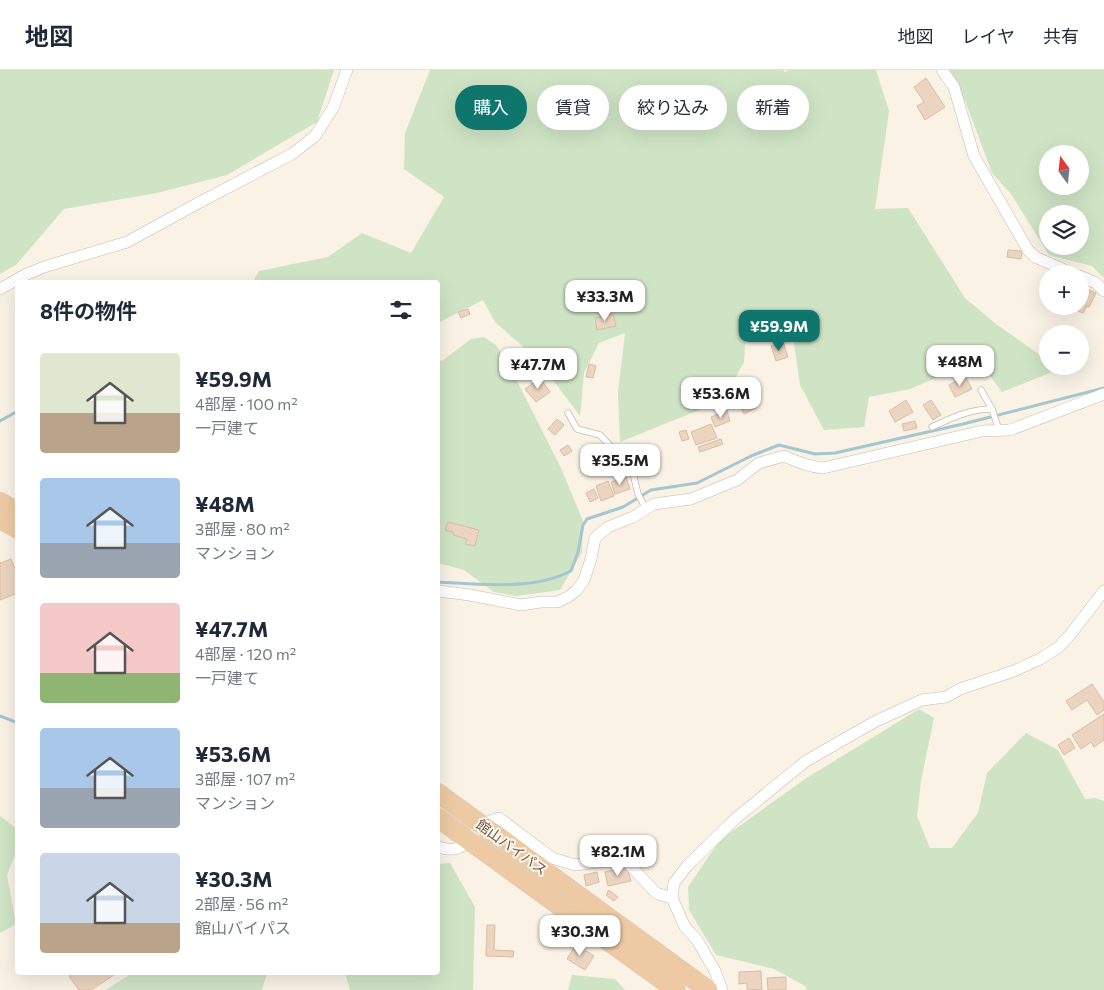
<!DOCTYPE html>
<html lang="ja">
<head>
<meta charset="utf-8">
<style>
  :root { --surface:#fff; --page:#f6f6f7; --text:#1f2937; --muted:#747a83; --line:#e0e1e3; --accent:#0f766e }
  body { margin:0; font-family:Commissioner,"Noto Sans JP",sans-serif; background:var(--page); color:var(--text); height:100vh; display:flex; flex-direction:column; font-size:19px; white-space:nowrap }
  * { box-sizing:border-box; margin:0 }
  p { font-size:16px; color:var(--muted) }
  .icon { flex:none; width:28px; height:28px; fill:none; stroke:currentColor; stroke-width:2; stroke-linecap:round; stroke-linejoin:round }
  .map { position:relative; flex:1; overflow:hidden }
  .sheet { position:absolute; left:15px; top:210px; width:425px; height:695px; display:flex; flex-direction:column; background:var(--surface); border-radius:5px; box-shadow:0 5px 20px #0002 }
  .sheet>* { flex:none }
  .banner { position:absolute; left:455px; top:15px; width:475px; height:45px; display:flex; gap:10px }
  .needle { width:32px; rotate:345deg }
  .controls { position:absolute; left:1039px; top:75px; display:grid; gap:10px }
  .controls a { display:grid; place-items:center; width:50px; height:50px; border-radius:50%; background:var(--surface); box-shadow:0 5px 20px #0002; font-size:25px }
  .price { position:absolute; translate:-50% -42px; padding:0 11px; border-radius:10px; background:#fff; color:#222; font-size:16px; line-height:32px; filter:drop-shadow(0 1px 2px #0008) }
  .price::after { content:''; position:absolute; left:50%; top:30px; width:15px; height:11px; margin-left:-8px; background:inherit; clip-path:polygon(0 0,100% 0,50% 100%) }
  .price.on { background:var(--accent); color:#fff }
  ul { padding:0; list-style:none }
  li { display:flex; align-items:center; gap:15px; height:125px; padding:0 25px }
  li span { display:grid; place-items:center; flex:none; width:140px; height:100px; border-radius:5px; color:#555 }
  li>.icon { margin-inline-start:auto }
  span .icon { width:60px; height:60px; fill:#fffc; stroke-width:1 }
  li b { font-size:21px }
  h2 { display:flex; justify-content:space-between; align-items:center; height:60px; padding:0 25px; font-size:21px }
  .tag { padding:0 18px; border-radius:22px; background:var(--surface); box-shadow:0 5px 20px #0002; font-size:18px; line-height:45px }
  .tag.on { background:var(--accent); color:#fff }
  header { display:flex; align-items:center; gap:30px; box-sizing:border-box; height:70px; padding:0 25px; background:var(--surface); border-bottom:1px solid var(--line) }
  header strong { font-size:24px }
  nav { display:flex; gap:28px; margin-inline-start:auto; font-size:18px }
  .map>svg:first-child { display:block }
  .green { fill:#cfe4c5; fill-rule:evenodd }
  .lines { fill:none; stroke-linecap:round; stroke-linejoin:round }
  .stream { stroke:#a3c6d0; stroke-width:3 }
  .building { fill:#ebd4c0; stroke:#dbbca2 }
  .service-casing { stroke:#c8bbac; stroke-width:7 }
  .minor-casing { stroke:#c8bbac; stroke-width:12 }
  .trunk-casing { stroke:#d6d1cd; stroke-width:20 }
  .service { stroke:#fff; stroke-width:5.5 }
  .minor { stroke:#fff; stroke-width:11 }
  .trunk { stroke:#edcaa4; stroke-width:19 }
  .labels { text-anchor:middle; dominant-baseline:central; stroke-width:4; stroke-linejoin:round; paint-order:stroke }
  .street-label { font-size:14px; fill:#6e5b4d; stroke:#fcf7ea }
</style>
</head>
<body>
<header>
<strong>地図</strong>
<nav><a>地図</a><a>レイヤ</a><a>共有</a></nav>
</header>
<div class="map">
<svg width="1104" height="920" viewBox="0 0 1104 920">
  <rect width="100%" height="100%" fill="#f9f2e5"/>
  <g class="green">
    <path d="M0,0H334L317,52L227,105L157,123L64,139L16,195L0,204Z"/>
    <path d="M430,0H783L785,2L789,0H876L889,41L875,139L908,138L965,228L996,254L1047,290L1048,296H1056L1060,299L1002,322L978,290L910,319L869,327L864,357L824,360L800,315L791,252L783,243H747L744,292L727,323L719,332L620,372L618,322L625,263L599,273L584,303L580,346L538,290L495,252L483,230L438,253V212H253L259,201L328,187L362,163L411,183L444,127L404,99L405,63Z"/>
    <path d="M949,0H1104V208L1092,196L1049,185L1011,124L992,103L966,33ZM1048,84H1080V116H1048ZM1048,144H1080V176H1048Z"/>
    <path d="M484,267L496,275L516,309L561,398L583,451L582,482L560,520L516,526L494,522L464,500L438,493V289L442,291L471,269Z"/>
    <path d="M919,639L934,648L921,711L917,746L930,778H952L978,743L987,703L1026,663L1058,680L1085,729L1095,728L1104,731V920H807L805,916L774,899L716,885L689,840L688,817L720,770L805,709Z"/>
    <path d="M0,746L18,760L17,780L7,805L16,854L0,863Z"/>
    <path d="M450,793L475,837L473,920H350L345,903L438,902V794Z"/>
    <path d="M133,903V902L267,903L262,920H105Z"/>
    <path d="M572,905L615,909L625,920H568Z"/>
  </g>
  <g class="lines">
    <g class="stream">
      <path d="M0,351L18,341"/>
      <path d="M438,512C479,514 532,521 571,501L578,482L583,455L587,449L623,437L651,420L697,413L751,386L779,375L815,384L835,383L963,354L1104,318"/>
      <path d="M0,646L18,653"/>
    </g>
  </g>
  <g class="building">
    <path d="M926,8L945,37L925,50L917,36L924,32L914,17Z"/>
    <path d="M1008,180L1022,181L1021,189L1007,187Z"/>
    <path d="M1081,216L1096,223L1089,237L1087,236L1083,243L1073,239L1074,236H1080Z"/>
    <path d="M468,239L470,244L461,248L458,242Z"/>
    <path d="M613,244L616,256L597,260L595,248Z"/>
    <path d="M783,272L788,287L776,291L771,276Z"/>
    <path d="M589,294L596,296L593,308L586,307Z"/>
    <path d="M965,306L972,319L955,327L949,315Z"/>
    <path d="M540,308L550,322L536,332L525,319Z"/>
    <path d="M752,327L757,337L744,344L739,334Z"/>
    <path d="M906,330L913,342L895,352L889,341Z"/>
    <path d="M931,330L941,345L933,350L923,335Z"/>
    <path d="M727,341L730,351L715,357L711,347Z"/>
    <path d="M557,349L564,355L555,365L548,359Z"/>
    <path d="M915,351L917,358L904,361L902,354Z"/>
    <path d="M711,354L717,368L696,375L691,362Z"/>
    <path d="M686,360L689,369L682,371L679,362Z"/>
    <path d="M721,369L723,374L700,382L698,377Z"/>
    <path d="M568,375L572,381L564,386L560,380Z"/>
    <path d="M599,378L603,384L597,388L593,381Z"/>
    <path d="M626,407L630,419L615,424L611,412Z"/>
    <path d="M608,411L614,426L601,431L596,416Z"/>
    <path d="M594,419L598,428L590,432L586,423Z"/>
    <path d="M448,452L479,460L475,476L465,474L467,469L453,465V462L445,460Z"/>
    <path d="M11,489L18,506V523L0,530V492L1,493Z"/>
    <path d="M1092,614L1104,632V640L1097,645L1087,630L1072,640L1066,631Z"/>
    <path d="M1104,644V670L1094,677L1091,672L1081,679L1072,665Z"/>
    <path d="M1069,668L1075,678L1064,685L1058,675Z"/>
    <path d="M627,797L631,811L608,816L605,802Z"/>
    <path d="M597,802L599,812L586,816L584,805Z"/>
    <path d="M609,820L618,827L614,831L606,825Z"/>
    <path d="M487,855H495L494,880L514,881L513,887L486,886Z"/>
    <path d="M576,874L594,886L585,900L567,889Z"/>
    <path d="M761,901L762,920L747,919V913L739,914V902Z"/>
    <path d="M75,902H116L117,903L91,920H79L69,906Z"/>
    <path d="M786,907V920H768L767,908Z"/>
  </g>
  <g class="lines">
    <defs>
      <g id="service">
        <path d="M981,320L992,339"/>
        <path d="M568,343L577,359L600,365L632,399L638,424L646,439"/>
        <path d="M932,357C951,348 970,339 992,339L999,360"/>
      </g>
      <g id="minor">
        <path d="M942,0L954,17L974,86L1028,180L1035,187L1074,204"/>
        <path d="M1080,206L1096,213L1104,221"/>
        <path d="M0,219L25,205L44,197L127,172L202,131L292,84L315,66L333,38L347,0"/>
        <path d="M438,521L470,525L521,535L541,532H557L568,527L577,520L584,510L591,489L595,468L608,457L633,447L654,434L691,429L737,410L759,393L784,386C797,392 809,397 823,398L982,361L1010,360L1104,324"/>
        <path d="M438,777C464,785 465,771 481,756C485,752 493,750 499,748L552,788L575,795L607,791L627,792L656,823L672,828"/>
        <path d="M722,920L715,901L697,870L685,857L672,828L674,813L687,796L735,749L806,691L876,651L922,630L946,627L960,619L1014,601L1040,589L1059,577L1069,566L1104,521"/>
      </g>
      <g id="trunk">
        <path d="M0,432L18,442"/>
        <path d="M0,449L18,459"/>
        <path d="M438,723L708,920"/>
        <path d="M438,748L676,920"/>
      </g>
    </defs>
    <use href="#service" class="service-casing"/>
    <use href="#minor" class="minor-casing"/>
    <use href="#trunk" class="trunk-casing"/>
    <use href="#service" class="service"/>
    <use href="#minor" class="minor"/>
    <use href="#trunk" class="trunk"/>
  </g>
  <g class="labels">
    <g class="street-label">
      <text transform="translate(512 777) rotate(36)">館山バイパス</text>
    </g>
  </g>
</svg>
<div class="controls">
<a><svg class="needle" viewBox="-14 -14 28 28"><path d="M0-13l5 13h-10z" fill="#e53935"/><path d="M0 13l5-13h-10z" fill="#747a83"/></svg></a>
<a><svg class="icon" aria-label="layers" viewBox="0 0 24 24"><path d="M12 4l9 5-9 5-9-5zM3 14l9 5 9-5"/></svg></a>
<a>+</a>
<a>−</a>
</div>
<b class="price" style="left:605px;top:252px">¥33.3M</b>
<b class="price on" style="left:779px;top:282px">¥59.9M</b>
<b class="price" style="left:960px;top:317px">¥48M</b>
<b class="price" style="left:538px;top:320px">¥47.7M</b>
<b class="price" style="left:721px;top:349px">¥53.6M</b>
<b class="price" style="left:620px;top:416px">¥35.5M</b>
<b class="price" style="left:618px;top:807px">¥82.1M</b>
<b class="price" style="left:580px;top:887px">¥30.3M</b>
<div class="banner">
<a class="tag on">購入</a>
<a class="tag">賃貸</a>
<a class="tag">絞り込み</a>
<a class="tag">新着</a>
</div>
<section class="sheet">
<h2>8件の物件<svg class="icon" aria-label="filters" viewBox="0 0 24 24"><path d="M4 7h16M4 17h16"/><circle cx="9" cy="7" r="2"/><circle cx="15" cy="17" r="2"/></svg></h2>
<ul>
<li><span style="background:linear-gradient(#dfe7d0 60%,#b9a48a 0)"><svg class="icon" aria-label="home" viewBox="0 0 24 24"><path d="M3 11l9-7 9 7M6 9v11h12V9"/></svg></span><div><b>¥59.9M</b><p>4部屋 · 100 m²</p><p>一戸建て</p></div></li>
<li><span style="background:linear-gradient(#a9c7e8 65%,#9aa5b1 0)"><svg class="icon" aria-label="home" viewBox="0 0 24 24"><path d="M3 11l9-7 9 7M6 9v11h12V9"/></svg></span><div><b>¥48M</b><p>3部屋 · 80 m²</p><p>マンション</p></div></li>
<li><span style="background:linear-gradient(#f6c9c9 70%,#8fb573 0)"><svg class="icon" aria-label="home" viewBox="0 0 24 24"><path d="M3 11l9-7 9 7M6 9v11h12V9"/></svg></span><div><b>¥47.7M</b><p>4部屋 · 120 m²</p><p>一戸建て</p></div></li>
<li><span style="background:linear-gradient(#a9c7e8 60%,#9aa5b1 0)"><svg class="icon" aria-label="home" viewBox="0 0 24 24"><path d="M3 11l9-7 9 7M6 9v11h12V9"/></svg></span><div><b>¥53.6M</b><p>3部屋 · 107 m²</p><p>マンション</p></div></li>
<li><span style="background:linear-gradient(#c9d6e8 70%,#b9a48a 0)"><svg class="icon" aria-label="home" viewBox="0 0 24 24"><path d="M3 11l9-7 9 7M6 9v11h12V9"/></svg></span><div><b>¥30.3M</b><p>2部屋 · 56 m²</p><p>館山バイパス</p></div></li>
</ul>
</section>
</div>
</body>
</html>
